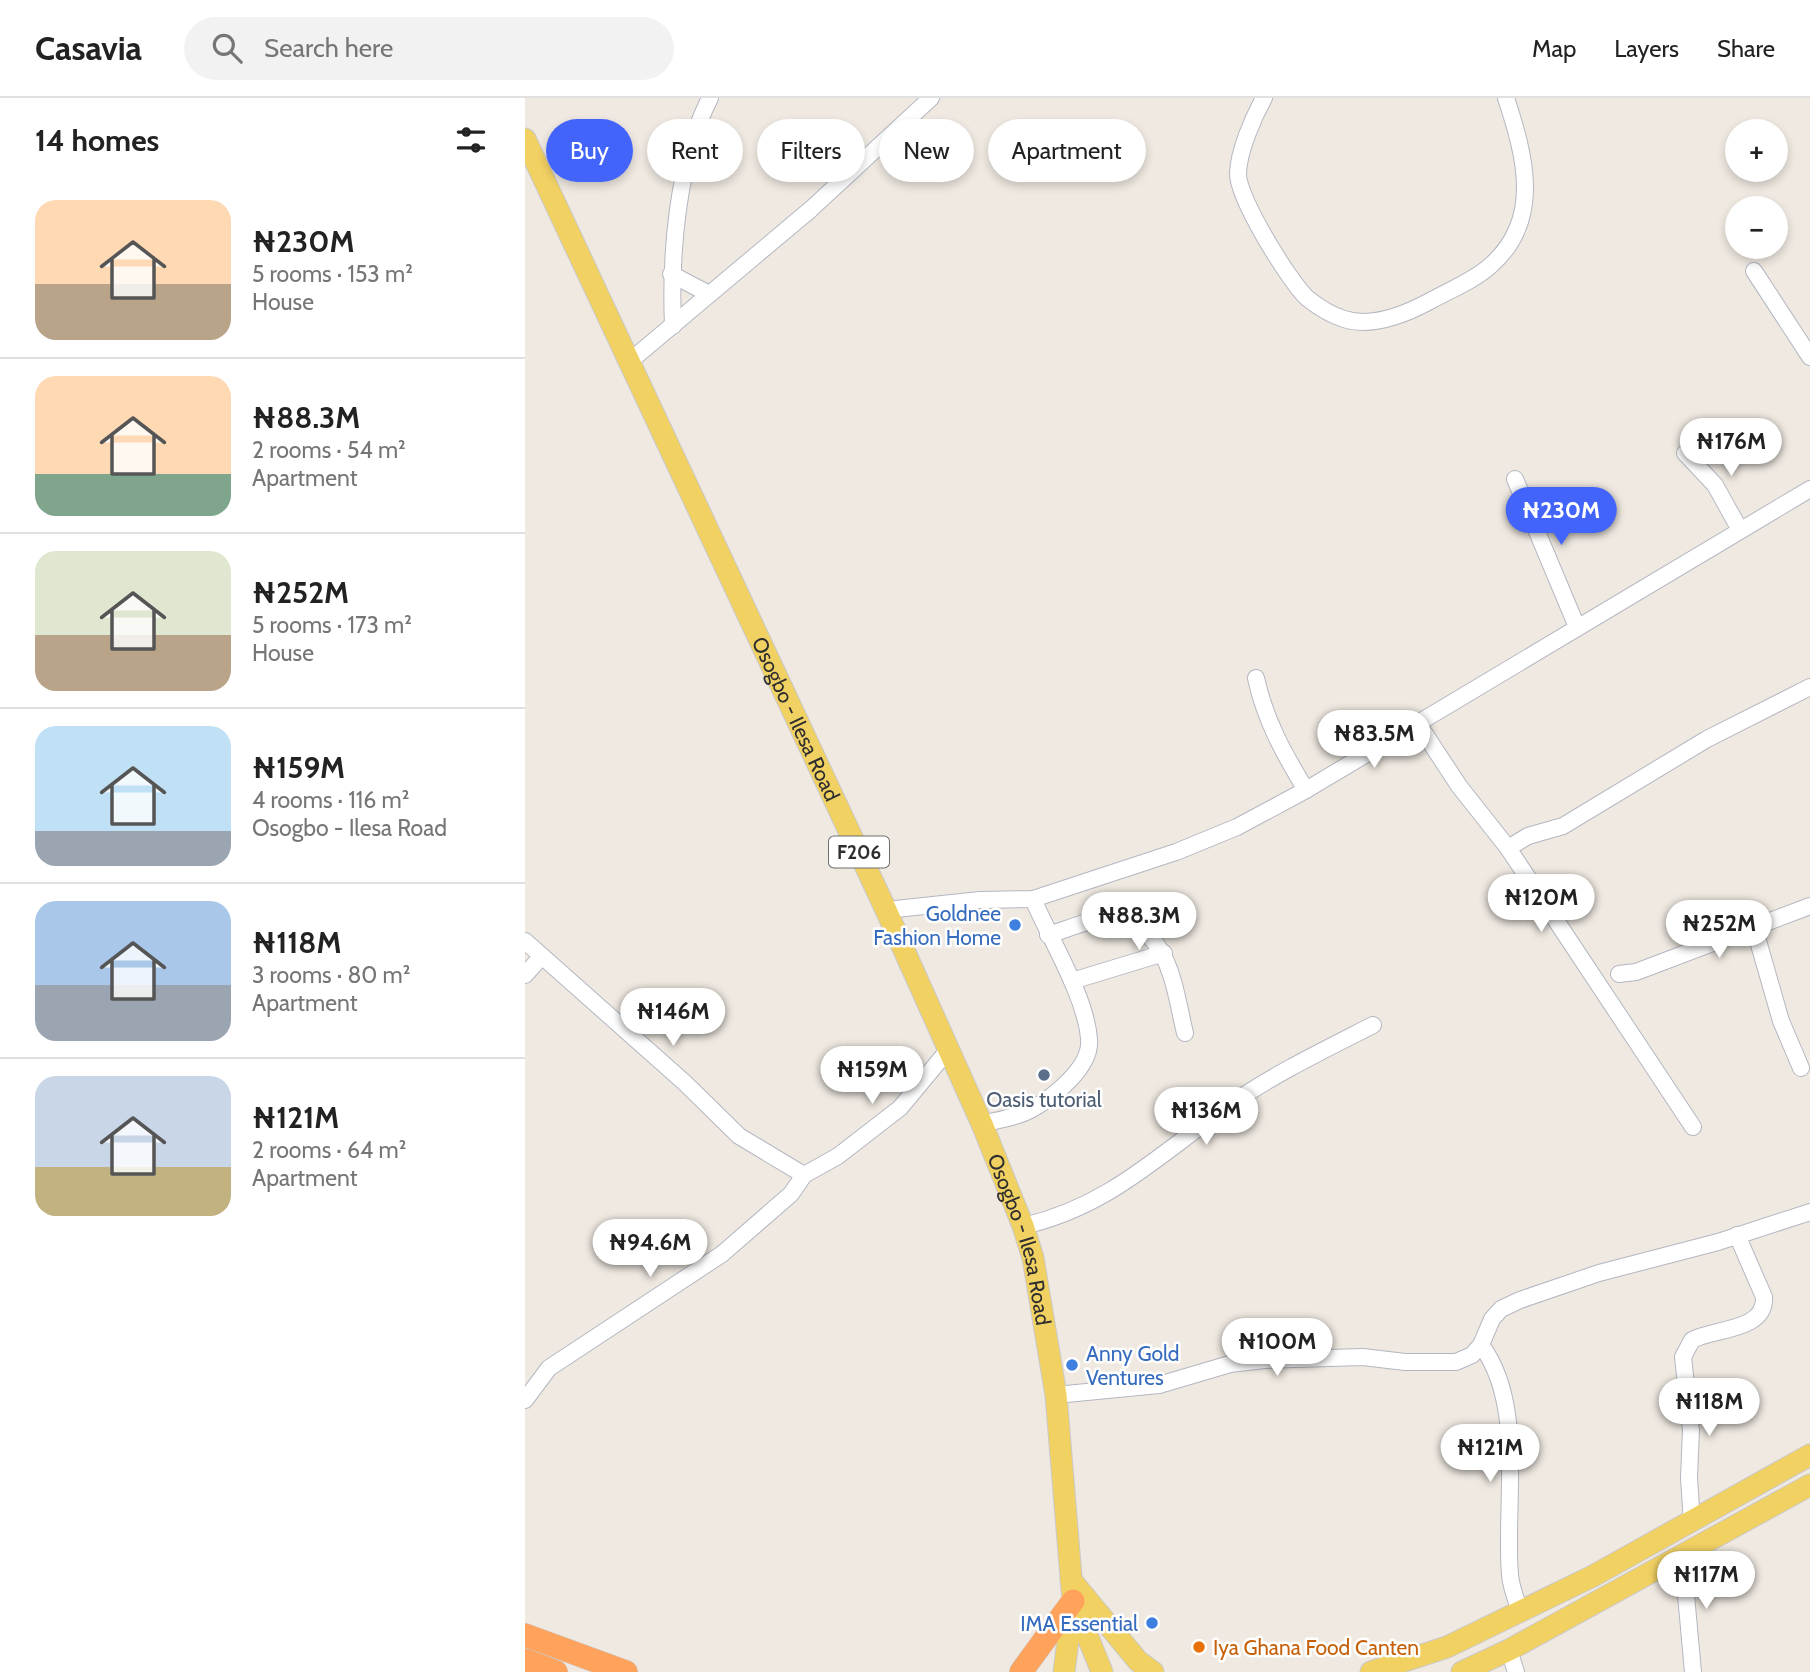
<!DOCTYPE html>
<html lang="en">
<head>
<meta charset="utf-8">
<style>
  :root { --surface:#fff; --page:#f2f2f2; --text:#222; --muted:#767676; --line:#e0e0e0; --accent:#4264fb }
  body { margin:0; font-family:Cabin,sans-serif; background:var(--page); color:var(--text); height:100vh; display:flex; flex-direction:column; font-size:26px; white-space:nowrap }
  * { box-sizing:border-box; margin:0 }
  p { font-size:23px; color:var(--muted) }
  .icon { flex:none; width:38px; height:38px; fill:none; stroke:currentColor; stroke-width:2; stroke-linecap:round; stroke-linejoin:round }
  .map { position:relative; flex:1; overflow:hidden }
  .details { display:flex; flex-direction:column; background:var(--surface); width:525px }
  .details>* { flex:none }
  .guide { position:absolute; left:21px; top:21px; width:665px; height:63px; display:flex; gap:14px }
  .tools { position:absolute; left:1200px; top:21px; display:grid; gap:14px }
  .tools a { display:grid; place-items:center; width:63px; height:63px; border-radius:50%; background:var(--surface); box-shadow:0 4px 10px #0003; font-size:35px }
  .price { position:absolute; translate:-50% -60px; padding:0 16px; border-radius:24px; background:#fff; color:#222; font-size:23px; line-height:46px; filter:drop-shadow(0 2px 4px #0008) }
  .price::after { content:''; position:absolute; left:50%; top:42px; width:21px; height:16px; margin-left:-10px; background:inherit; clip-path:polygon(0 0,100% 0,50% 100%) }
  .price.active { background:var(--accent); color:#fff }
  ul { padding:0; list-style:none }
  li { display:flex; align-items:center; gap:21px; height:175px; padding:0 35px }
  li+li { border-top:2px solid var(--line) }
  li span { display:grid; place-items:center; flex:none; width:196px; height:140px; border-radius:21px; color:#555 }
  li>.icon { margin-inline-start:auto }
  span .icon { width:84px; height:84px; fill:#fffc; stroke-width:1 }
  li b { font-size:30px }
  h2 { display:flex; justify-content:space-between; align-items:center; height:84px; padding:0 35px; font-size:30px }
  .tag { padding:0 24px; border-radius:32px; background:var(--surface); box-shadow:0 4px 10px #0003; font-size:24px; line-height:63px }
  .tag.active { background:var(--accent); color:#fff }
  header { display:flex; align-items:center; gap:42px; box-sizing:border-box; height:98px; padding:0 35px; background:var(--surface); border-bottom:2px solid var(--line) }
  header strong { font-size:33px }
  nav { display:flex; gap:38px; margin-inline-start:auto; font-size:24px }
  .search { width:490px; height:63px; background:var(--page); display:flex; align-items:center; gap:18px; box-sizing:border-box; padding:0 24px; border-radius:38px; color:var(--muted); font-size:26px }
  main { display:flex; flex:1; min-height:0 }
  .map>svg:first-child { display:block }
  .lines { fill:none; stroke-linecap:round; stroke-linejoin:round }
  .minor-casing { stroke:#b4b7c1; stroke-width:18 }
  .major-casing { stroke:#c9c9c9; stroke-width:23 }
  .highway-casing { stroke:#c9c9c9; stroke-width:24 }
  .minor { stroke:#fff; stroke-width:16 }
  .major { stroke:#f2d163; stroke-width:21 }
  .highway { stroke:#ffa35c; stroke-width:23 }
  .shop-dot { fill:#3f7fe0; stroke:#fff; stroke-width:2.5 }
  .service-dot { fill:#5c6f8a; stroke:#fff; stroke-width:2.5 }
  .food-dot { fill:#e8710a; stroke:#fff; stroke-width:2.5 }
  .labels { text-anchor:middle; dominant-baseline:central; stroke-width:5; stroke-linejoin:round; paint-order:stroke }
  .shield { fill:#fff; stroke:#6d6d6d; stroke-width:2 }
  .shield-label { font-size:19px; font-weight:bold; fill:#2e2e2e }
  .street-label { font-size:21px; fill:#2e2e2e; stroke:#fff }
  .shop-label { font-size:21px; fill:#366cbe; stroke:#fff; text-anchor:end }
  .service-label { font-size:21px; fill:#4e5e75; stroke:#fff }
  .food-label { font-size:21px; fill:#c56008; stroke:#fff; text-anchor:start }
</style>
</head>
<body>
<header>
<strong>Casavia</strong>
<div class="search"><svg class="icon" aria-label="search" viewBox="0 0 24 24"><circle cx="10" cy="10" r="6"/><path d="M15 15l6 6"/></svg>Search here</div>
<nav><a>Map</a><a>Layers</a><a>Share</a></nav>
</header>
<main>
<section class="details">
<h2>14 homes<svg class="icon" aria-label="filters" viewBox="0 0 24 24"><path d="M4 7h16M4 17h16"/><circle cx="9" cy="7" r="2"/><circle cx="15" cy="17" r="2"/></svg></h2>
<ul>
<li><span style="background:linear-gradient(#ffd9b3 60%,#b9a48a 0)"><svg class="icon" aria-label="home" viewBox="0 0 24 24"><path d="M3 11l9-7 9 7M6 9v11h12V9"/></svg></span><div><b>₦230M</b><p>5 rooms · 153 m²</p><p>House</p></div></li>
<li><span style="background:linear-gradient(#ffd9b3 70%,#7fa58c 0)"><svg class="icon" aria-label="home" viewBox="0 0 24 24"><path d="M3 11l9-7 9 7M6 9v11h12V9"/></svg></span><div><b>₦88.3M</b><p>2 rooms · 54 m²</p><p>Apartment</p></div></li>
<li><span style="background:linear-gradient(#dfe7d0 60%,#b9a48a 0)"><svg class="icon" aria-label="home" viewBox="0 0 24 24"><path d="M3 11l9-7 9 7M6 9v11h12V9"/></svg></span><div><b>₦252M</b><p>5 rooms · 173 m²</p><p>House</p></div></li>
<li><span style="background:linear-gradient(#bfe0f5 75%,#9aa5b1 0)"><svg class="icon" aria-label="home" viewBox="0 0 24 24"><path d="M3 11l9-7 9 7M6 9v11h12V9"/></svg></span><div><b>₦159M</b><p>4 rooms · 116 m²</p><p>Osogbo - Ilesa Road</p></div></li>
<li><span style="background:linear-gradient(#a9c7e8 60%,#9aa5b1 0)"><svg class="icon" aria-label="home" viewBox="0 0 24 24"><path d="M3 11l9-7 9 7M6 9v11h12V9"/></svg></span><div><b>₦118M</b><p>3 rooms · 80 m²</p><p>Apartment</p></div></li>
<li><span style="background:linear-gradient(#c9d6e8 65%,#c2b280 0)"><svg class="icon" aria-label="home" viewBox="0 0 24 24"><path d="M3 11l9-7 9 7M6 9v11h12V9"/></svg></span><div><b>₦121M</b><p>2 rooms · 64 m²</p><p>Apartment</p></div></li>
</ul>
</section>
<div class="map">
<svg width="1285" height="1574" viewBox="0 0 1285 1574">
  <rect width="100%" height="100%" fill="#efe9e1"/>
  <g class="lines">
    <defs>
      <g id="minor">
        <path d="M739,0C728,20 714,52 713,75C712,99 764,183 782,200C792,208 806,217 819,221C847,230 881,216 905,203C925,192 948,183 965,168C1018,122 1000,58 981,0"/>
        <path d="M1229,173L1285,259"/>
        <path d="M146,176L184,196"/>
        <path d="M148,228C145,157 152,65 185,0"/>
        <path d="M105,263L286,111L406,0"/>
        <path d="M1160,355L1190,387L1215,432"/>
        <path d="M990,381L1052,529"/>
        <path d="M731,580C740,622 759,656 781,692"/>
        <path d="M892,624L934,688L983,750L1168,1029"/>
        <path d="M983,750L1003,738L1038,728L1182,641L1285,589"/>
        <path d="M361,812L455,802L508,801L651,754L712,729L781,692L1285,391"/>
        <path d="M1229,829L1256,923L1276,970"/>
        <path d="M523,837C542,832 567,819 587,821C645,828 649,890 660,935"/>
        <path d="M0,843L160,985L214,1038L279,1077"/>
        <path d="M1094,876L1111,874L1285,808"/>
        <path d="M0,877L16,859"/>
        <path d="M547,883L639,855"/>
        <path d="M457,1026C473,1022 494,1019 509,1010C529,998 567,969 564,941C561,899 525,841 508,801"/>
        <path d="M498,1128C583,1109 635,1056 703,1008C749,976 799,952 848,927"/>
        <path d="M956,1247C1001,1307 979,1405 985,1477C986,1489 991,1502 995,1513"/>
        <path d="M531,1297L634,1287L705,1266L739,1262L838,1259L880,1264H931L947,1257L956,1247L967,1221L976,1211L995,1202L1074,1175L1193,1144L1285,1114"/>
        <path d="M0,1302L24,1270L197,1156L266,1096L279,1077L313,1058L375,1010L424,951"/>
        <path d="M1167,1425L1164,1380L1166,1332L1158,1259L1167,1242C1190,1230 1241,1233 1239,1199L1212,1137"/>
        <path d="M1150,1460L1161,1497L1168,1574"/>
        <path d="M984,1552L991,1574"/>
      </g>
      <g id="major">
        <path id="s1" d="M0,41L361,812L457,1026L498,1128L508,1160L531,1297L548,1503L539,1574"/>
        <path d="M546,1482L613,1563L628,1574"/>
        <path d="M549,1505L577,1574"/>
        <path d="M846,1574L922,1549L1068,1478L1285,1357"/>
        <path d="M937,1574L984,1552L1285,1387"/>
      </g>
      <g id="highway">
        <path d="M0,1537L101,1574"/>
        <path d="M0,1562L31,1574"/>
        <path d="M496,1574L548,1503"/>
      </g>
    </defs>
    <use href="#minor" class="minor-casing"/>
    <use href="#major" class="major-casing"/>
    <use href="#highway" class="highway-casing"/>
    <use href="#minor" class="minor"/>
    <use href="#major" class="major"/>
    <use href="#highway" class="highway"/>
  </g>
  <g class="shop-dot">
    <circle cx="490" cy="827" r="7"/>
    <circle cx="547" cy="1267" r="7"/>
    <circle cx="627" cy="1525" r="7"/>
  </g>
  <circle class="service-dot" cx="519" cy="977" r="7"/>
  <circle class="food-dot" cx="674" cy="1549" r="7"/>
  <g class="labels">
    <rect class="shield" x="304" y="738.5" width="60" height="31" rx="5"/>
    <g class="shield-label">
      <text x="334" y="754">F206</text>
    </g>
    <g class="street-label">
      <text stroke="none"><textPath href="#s1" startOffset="640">Osogbo - Ilesa Road</textPath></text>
      <text stroke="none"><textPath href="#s1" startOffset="1208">Osogbo - Ilesa Road</textPath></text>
    </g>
    <g class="shop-label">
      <text x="476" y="815">Goldnee<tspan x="476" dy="24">Fashion Home</tspan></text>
      <text x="561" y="1255" text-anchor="start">Anny Gold<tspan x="561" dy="24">Ventures</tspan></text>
      <text x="613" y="1525">IMA Essential</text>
    </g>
    <g class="service-label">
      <text x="519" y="1001">Oasis tutorial</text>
    </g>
    <g class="food-label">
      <text x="688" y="1549">Iya Ghana Food Canten</text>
    </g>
  </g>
</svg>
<div class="tools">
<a>+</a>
<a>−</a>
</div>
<b class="price" style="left:1206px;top:380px">₦176M</b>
<b class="price active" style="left:1036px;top:449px">₦230M</b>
<b class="price" style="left:849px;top:672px">₦83.5M</b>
<b class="price" style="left:1016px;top:836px">₦120M</b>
<b class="price" style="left:614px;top:854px">₦88.3M</b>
<b class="price" style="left:1194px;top:862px">₦252M</b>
<b class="price" style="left:148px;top:950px">₦146M</b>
<b class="price" style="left:347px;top:1008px">₦159M</b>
<b class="price" style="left:681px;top:1049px">₦136M</b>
<b class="price" style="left:125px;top:1181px">₦94.6M</b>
<b class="price" style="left:752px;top:1280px">₦100M</b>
<b class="price" style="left:1184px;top:1340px">₦118M</b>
<b class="price" style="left:965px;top:1386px">₦121M</b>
<b class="price" style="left:1181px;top:1513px">₦117M</b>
<div class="guide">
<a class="tag active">Buy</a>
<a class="tag">Rent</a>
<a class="tag">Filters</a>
<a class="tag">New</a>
<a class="tag">Apartment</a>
</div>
</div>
</main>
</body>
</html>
